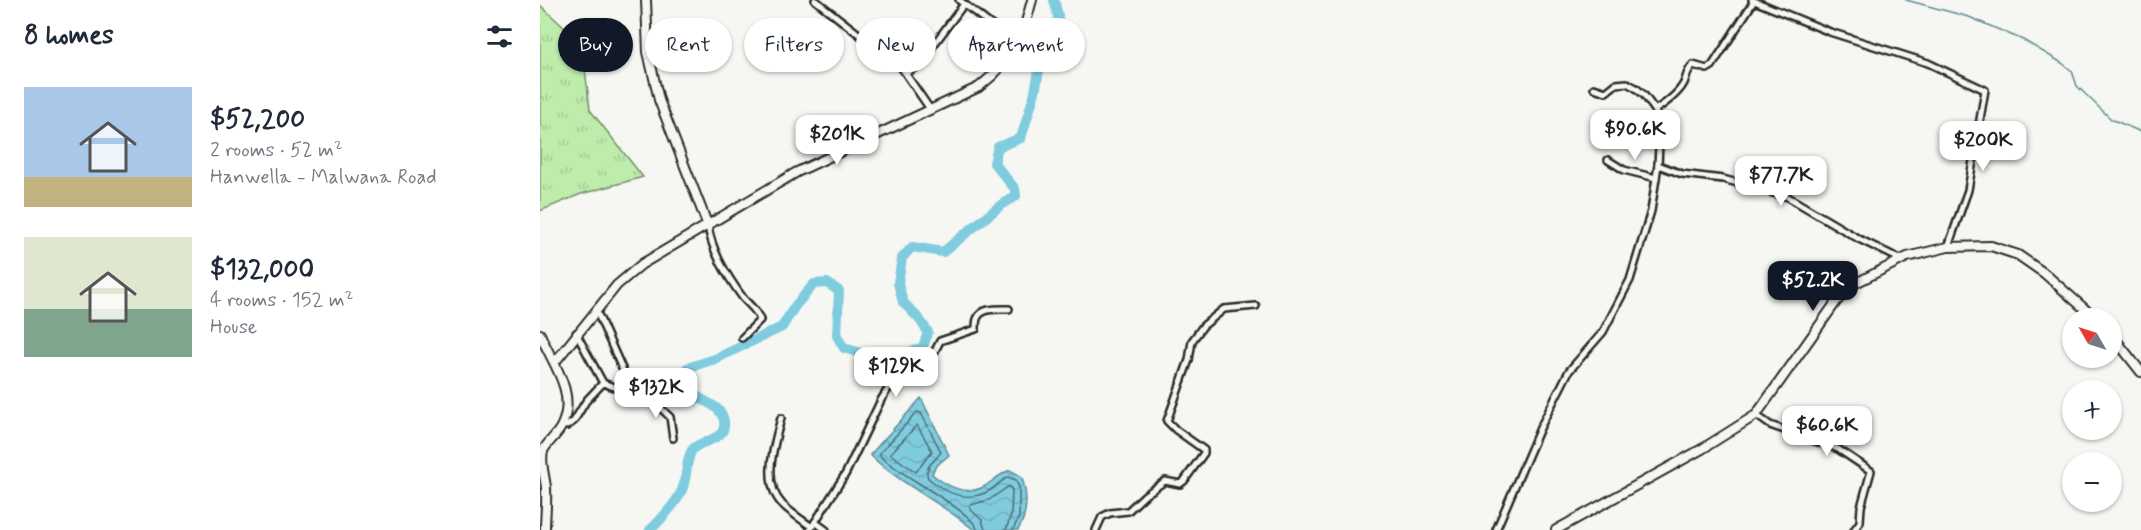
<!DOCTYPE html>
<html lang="en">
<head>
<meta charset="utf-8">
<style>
  :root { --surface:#fff; --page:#f2f2f3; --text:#1f2937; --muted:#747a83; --accent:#111827 }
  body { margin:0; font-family:Mynerve,sans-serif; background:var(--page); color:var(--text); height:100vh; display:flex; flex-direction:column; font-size:22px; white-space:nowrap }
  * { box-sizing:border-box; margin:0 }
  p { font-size:20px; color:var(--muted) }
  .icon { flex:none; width:33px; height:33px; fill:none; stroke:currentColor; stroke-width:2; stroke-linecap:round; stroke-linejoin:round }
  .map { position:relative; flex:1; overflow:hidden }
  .panel { display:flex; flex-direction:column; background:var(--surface); width:540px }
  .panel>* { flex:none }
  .banner { position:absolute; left:18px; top:18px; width:570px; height:54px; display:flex; gap:12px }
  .needle { width:39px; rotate:309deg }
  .controls { position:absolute; left:1522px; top:308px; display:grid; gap:12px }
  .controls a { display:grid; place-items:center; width:60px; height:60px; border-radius:50%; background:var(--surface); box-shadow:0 2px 4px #0004; font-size:30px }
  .price { position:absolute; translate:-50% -51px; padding:0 14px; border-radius:12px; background:#fff; color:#222; font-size:20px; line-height:39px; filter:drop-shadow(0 2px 3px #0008) }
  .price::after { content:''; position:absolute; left:50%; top:36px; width:18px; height:14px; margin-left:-9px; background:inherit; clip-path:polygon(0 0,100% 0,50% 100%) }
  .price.active { background:var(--accent); color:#fff }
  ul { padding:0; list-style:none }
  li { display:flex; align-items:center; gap:18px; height:150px; padding:0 24px }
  li span { display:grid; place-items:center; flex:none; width:168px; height:120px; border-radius:0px; color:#555 }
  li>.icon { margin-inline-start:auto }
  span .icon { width:72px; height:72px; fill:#fffc; stroke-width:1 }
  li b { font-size:26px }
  h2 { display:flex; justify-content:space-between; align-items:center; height:72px; padding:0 24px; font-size:26px }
  .tag { padding:0 21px; border-radius:27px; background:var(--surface); box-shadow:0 2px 4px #0004; font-size:21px; line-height:54px }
  .tag.active { background:var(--accent); color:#fff }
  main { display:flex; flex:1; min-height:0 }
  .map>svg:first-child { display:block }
  .grass { fill:url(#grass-tufts); stroke:#748c6b; stroke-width:1.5 }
  .water { fill:url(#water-waves); stroke:#5d8c97; stroke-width:1.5 }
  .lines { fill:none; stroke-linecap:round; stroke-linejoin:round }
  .shore { stroke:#4d6b73; stroke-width:1.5 }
  .stream { stroke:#5d8c97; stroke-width:1.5 }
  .river { stroke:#7fccdf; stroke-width:10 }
  .street-casing { stroke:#2b2b2b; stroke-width:10 }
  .secondary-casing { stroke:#2b2b2b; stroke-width:12 }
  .street { stroke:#f6f6f2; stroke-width:5 }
  .secondary { stroke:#f6f6f2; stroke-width:8 }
</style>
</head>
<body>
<main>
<section class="panel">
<h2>8 homes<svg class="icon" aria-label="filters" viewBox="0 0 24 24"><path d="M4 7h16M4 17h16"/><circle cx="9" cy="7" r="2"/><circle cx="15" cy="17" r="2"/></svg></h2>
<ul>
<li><span style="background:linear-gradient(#a9c7e8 75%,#c2b280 0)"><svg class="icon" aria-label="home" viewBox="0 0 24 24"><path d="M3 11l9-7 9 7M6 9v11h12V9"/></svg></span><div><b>$52,200</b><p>2 rooms · 52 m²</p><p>Hanwella - Malwana Road</p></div></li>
<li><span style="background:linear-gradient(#dfe7d0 60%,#7fa58c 0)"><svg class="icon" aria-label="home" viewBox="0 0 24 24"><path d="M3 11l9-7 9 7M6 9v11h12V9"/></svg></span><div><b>$132,000</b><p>4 rooms · 152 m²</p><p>House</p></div></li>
</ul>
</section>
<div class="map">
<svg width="1601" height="530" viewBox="0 0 1601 530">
  <defs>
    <pattern id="grass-tufts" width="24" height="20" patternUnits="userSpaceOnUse" patternTransform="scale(1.5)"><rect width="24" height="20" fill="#bdecab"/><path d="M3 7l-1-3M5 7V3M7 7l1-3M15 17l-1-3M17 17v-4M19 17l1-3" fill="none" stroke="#a3cb93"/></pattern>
    <pattern id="water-waves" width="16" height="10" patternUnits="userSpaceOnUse" patternTransform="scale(1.5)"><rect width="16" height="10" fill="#7fccdf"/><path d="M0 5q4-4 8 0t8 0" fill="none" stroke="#6eafc0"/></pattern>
  </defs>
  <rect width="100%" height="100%" fill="#f6f6f2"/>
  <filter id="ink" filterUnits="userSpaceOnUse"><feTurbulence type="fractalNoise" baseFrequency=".0167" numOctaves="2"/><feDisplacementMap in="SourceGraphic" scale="12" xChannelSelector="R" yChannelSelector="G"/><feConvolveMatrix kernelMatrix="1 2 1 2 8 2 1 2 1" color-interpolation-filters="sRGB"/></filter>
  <g filter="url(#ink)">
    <path class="grass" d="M0,5L42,44L50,110L103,177L41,194L0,211Z"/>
    <path class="water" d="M381,398L409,455L395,467L392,474C406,486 427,497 445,486C454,480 460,474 470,470L481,476C488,493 488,514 478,530H434C401,502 361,485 330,455Z"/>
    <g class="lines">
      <g class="shore">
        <path d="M377,425L392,451L376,472L350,454Z"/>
        <path d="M437,530C435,512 356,473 340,456V453L377,412L381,413L401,452C396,461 383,466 388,478C403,491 424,502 445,493C453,490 460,481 468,477L476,480L479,488V517L473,530"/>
        <path d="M445,530L442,520L430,509V505L449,500L469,486L472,490L471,515L466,530"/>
      </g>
      <path class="stream" d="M1366,0L1429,17L1483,40L1522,63L1532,71L1537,86L1571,119L1601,132"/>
      <path class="river" d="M110,530C119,522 138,501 142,490C147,479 146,458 152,450C160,439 187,442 184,421C181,404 161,402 150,391C147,388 145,383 143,379L147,368L175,359L242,327L255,306L274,284L287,283L299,291L297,336L304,348C339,359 348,363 383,347L388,332L380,320L363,302L358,283L362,258L372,247L403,252L461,205L476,196L475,189L454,163L458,147L481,138L495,92L500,65L517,31L518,16L514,0"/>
      <defs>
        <g id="street">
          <path d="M275,0L361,67L390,109"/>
          <path d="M419,0L460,32L467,34L480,44"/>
          <path d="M1212,0L1290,32L1388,63L1445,90L1428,190L1408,247"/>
          <path d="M366,73L378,66L424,4"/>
          <path d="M1115,110C1125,104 1139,93 1144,83C1147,76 1147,70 1153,65L1167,69L1172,66L1214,1"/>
          <path d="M1068,160L1084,170L1116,178"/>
          <path d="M1118,165L1142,174L1183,179L1248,197L1319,239L1362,260"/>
          <path d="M168,226C172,252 187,276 203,298C209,305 217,310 220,320L202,338"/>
          <path d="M56,310L84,373L130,417L133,438"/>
          <path d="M36,333L63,383L85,391L103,393"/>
          <path d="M1216,415L1230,425L1298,449L1331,471L1321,507L1320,522L1314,530"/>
          <path d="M241,418C235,443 221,482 242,504C251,513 262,520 272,527"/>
          <path d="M22,425L27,426L34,421L46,401L63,383"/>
          <path d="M275,522L286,530"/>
          <path d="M270,530L306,473L341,400L362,367L386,359L394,353L400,341L436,329C436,325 436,322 437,319C441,307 459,309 469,309"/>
          <path d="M556,530L562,517L570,513L588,511L605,495L625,481L640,484L644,481L664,453V450L636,430L627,421L649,360L652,341L663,326L684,309L716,306"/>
          <path d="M956,530L1000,428L1029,371L1063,332L1090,280L1111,211L1118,165L1120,126L1115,110L1104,95L1096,88L1087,83L1076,84L1066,92L1054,88"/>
        </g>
        <g id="secondary">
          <path d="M106,0L108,52L119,100L168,226"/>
          <path d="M0,334C12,363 37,392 22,425C18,435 7,442 3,451C0,463 5,476 6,488C7,502 5,516 5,530"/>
          <path d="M1572,335L1601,372"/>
          <path d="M15,362L77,285L102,264L257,172L439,87L453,75L480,44L492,0"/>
          <path d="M1016,530L1162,449L1216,415L1296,302L1312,285L1367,257L1408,247L1451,246L1478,255L1504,273L1555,318"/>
        </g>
      </defs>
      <use href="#street" class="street-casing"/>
      <use href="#secondary" class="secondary-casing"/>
      <use href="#street" class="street"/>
      <use href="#secondary" class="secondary"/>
    </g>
  </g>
</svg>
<div class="controls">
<a><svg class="needle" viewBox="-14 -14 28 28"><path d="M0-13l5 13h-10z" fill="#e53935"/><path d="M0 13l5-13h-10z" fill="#747a83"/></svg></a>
<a>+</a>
<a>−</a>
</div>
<b class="price" style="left:1095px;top:161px">$90.6K</b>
<b class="price" style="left:297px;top:166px">$201K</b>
<b class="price" style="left:1443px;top:172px">$200K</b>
<b class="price" style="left:1241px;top:207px">$77.7K</b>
<b class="price active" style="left:1273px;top:312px">$52.2K</b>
<b class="price" style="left:356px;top:398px">$129K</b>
<b class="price" style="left:116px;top:419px">$132K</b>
<b class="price" style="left:1287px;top:457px">$60.6K</b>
<div class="banner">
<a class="tag active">Buy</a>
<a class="tag">Rent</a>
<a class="tag">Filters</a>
<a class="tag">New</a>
<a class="tag">Apartment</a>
</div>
</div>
</main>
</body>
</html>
